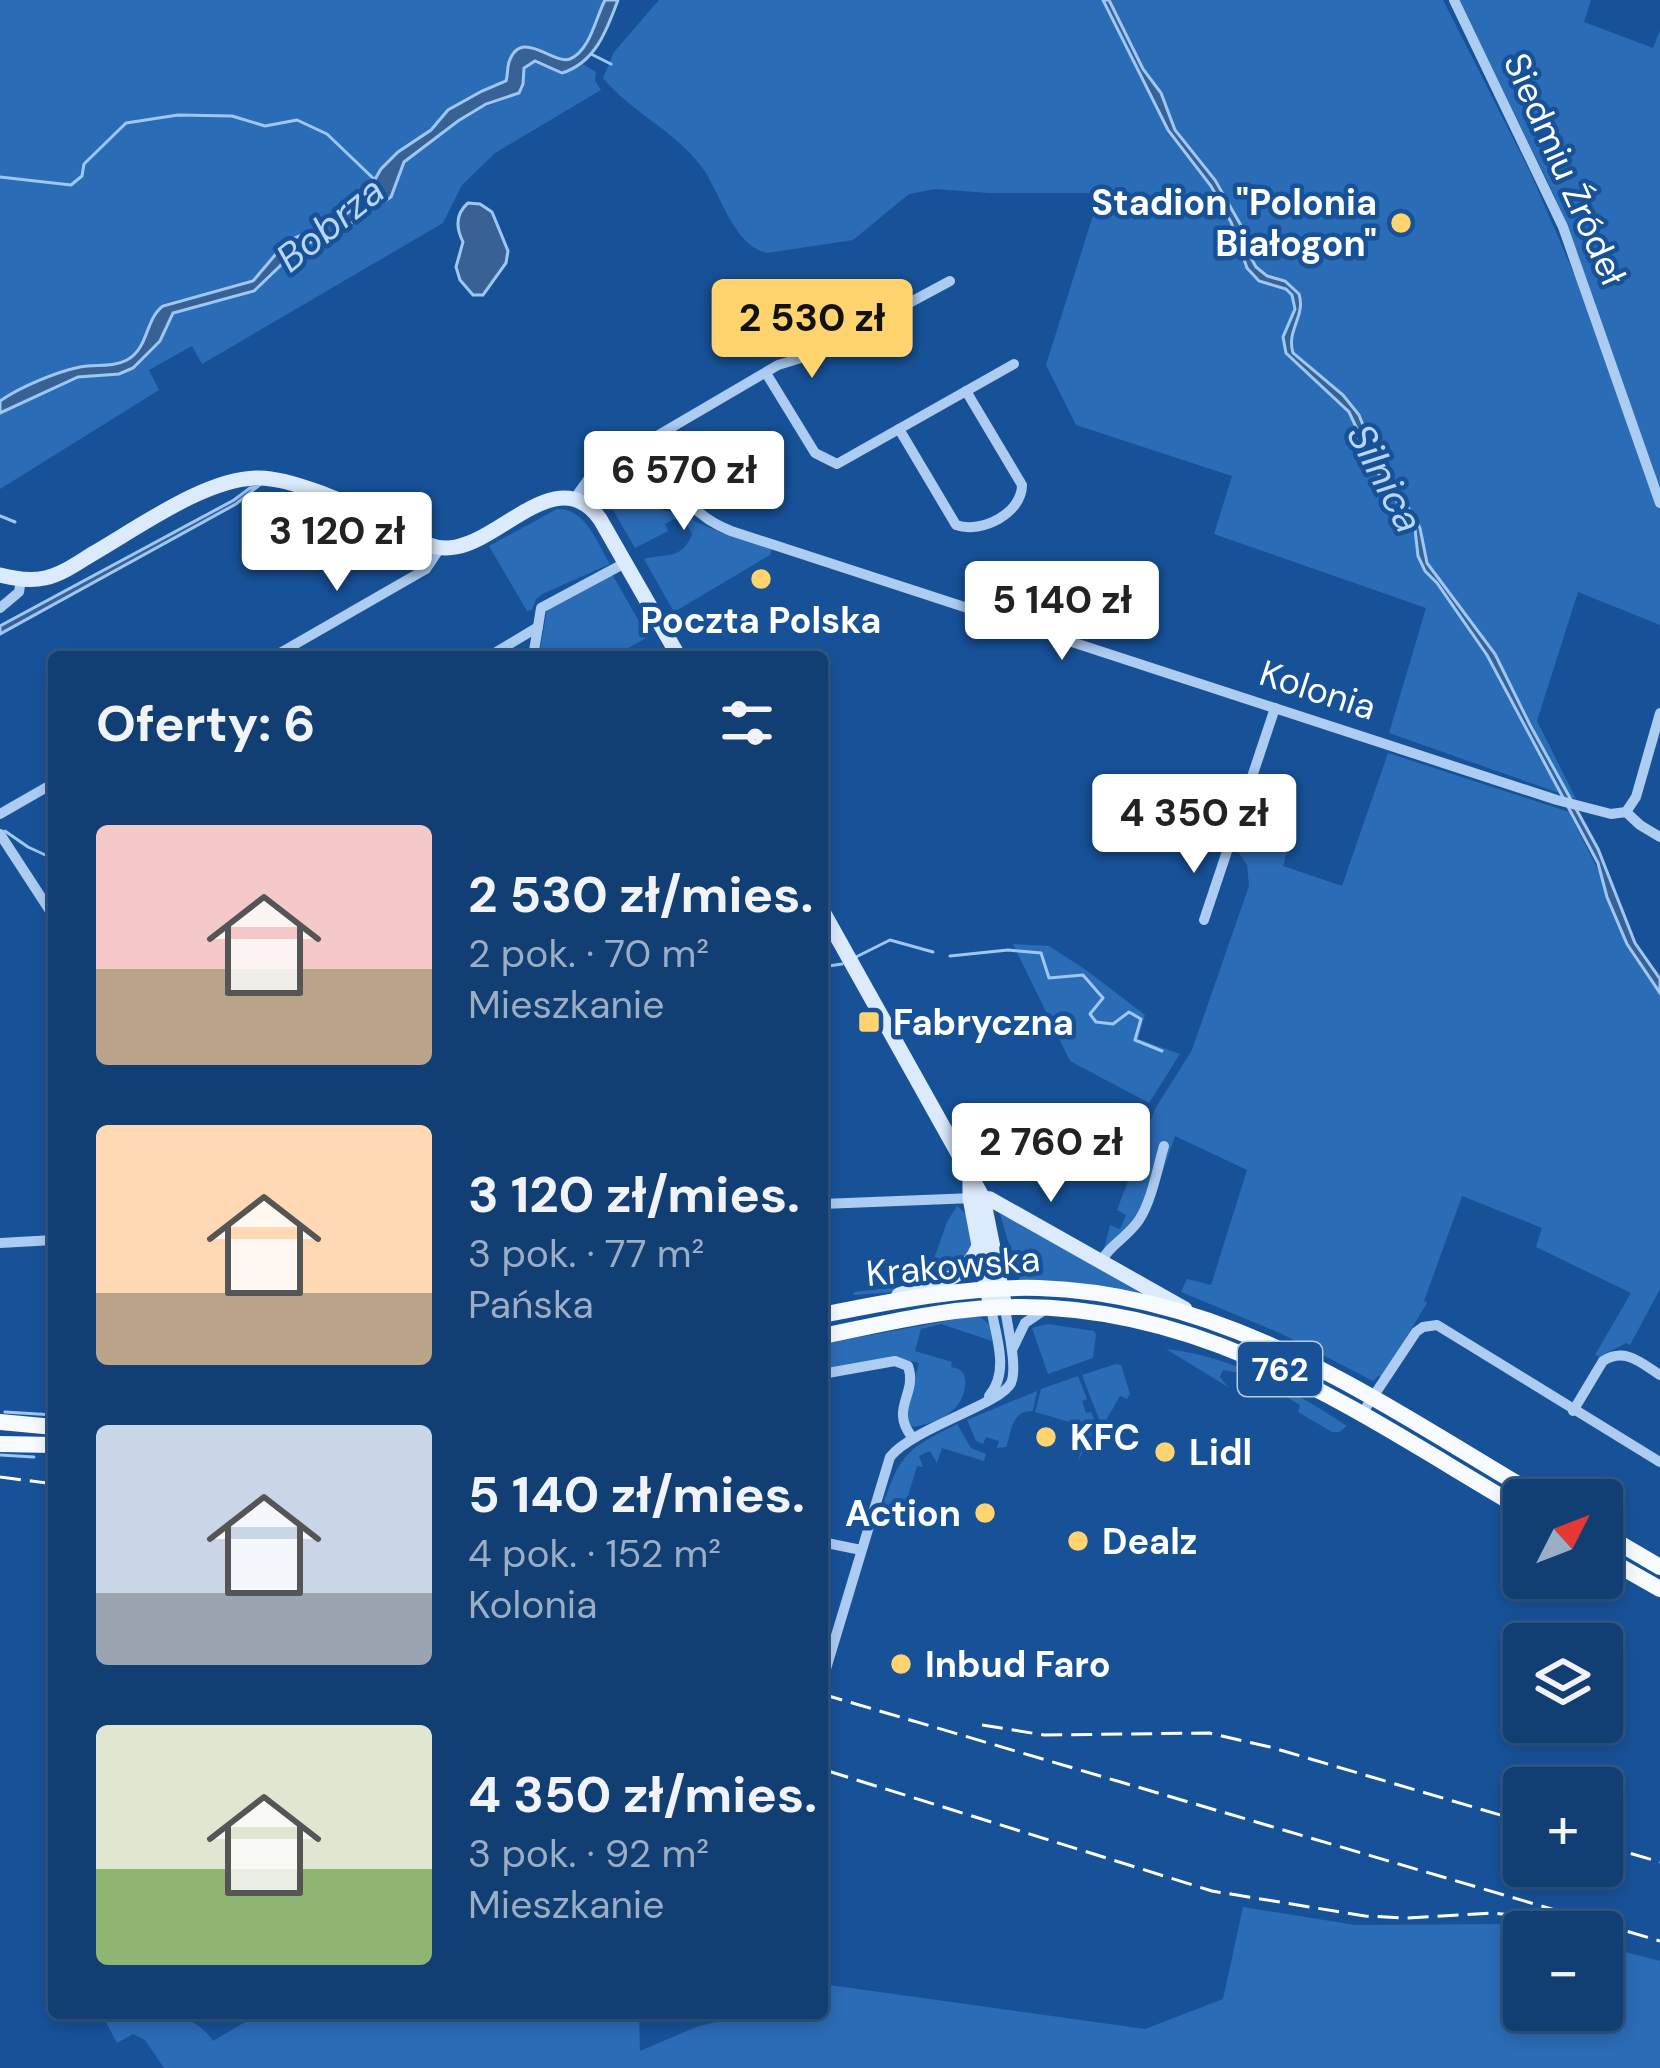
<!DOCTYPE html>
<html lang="pl">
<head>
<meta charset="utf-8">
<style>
  :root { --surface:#113e73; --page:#1e497b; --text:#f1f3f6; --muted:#9caec4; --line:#305785; --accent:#ffd36d }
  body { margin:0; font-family:"DM Sans",sans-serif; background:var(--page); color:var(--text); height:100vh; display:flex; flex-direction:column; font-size:45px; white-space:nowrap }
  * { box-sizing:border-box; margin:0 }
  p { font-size:39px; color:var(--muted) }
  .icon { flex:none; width:66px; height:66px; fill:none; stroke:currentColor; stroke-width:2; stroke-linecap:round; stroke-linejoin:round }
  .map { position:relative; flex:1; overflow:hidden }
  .sheet { position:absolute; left:48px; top:651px; width:780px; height:1368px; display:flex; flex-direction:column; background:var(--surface); border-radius:12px; box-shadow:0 6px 18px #0003,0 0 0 3px var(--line) }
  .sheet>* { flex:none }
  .needle { width:78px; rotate:48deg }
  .buttons { position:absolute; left:1503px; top:1479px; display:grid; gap:24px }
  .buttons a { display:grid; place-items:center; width:120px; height:120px; border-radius:12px; background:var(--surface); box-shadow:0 6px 18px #0003,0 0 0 3px var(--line); font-size:60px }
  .price { position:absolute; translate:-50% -102px; padding:0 27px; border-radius:12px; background:#fff; color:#222; font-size:39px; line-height:78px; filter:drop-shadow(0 3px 6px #0008) }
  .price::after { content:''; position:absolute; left:50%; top:72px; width:36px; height:27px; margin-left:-18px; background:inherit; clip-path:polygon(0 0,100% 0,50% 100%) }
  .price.on { background:var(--accent); color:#111 }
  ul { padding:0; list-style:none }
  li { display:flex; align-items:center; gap:36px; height:300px; padding:0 48px }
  li span { display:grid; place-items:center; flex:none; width:336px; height:240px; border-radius:12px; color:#555 }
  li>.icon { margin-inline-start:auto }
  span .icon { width:144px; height:144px; fill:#fffc; stroke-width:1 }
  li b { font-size:51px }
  h2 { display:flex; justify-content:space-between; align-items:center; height:144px; padding:0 48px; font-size:51px }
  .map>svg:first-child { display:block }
  .green { fill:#2b6cb7 }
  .water { fill:#386296; stroke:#9fc7f4; stroke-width:3 }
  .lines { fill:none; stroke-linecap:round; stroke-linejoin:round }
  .stream { stroke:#9fc7f4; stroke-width:3 }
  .street { stroke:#acccf2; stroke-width:10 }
  .secondary { stroke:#dbeafc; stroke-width:15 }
  .primary { stroke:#f7faff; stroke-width:16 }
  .rail { stroke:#fff; stroke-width:3; stroke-dasharray:21 9; stroke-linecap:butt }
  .poi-dot { fill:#ffd36d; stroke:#175299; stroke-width:4.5 }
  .labels { text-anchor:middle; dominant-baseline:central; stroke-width:9; stroke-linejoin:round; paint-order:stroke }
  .shield { fill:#175299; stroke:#b9cbe0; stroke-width:3 }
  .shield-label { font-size:33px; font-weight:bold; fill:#fff }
  .street-label { font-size:36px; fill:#fff; stroke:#175299 }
  .poi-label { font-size:36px; font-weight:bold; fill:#fff; stroke:#175299; text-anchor:start }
  .water-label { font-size:39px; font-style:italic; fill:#b9d6f8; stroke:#175299 }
</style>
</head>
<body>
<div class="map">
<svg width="1660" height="2068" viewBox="0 0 1660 2068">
  <rect width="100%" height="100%" fill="#175299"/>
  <g class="green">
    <path d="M0,0H605C597,16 586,56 566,60C560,61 553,55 548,52L510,62L506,81L457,104L431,130L398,152L374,180L360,205L332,223L295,236L292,249L364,216L389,199L404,162L469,113L515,95L522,89L524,67L535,61L550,68L579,67L583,64L596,72L595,81L601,90L495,153L462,185L443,223L202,364L192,346L149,370L159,390L0,489Z"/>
    <path d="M659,0H1104L1168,130L1189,158L1194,154L1175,130L1161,93L1143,69L1109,0H1443L1530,172L1574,274L1581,263L1555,197L1459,0H1591L1584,22L1653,48L1660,30V625L1578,592L1537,721L1576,799L1389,733L1426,608L1214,534L1232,476L1076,425L1046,365L1100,193H989L935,189L909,194L853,240L767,253C733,246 720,191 701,166C677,133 629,110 603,78L614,52Z"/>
    <path d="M599,482L607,491L666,511L686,514L696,522L720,532L772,549L770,555L674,612L644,559C665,553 682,561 692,534L686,523L674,519L665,524L668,531L635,548L613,510L605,509L595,490Z"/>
    <path d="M557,509C586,508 597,543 610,564L542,594L536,599L532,610L527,611L489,546Z"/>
    <path d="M612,574L648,637L612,657H539L547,609Z"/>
    <path d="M1388,753L1569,812L1616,906L1627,944L1660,987V1289L1630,1345L1626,1343L1599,1357L1595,1355L1631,1293L1536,1247L1542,1228L1462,1196L1424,1301L1427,1303L1382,1377L1378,1376L1373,1381L1280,1333L1181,1292L1187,1279L1211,1285L1247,1170L1175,1136L1148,1215L1143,1213L1104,1249L1110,1225L1120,1229L1126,1215L1117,1210L1155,1109L1192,1050L1249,886L1247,865L1234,846L1235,840L1243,837L1287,851L1283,866L1342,886Z"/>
    <path d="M1013,944L1049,946L1086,970L1145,1015L1138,1039L1180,1054L1149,1103L1070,1061Z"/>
    <path d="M957,1206L967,1215L973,1249L957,1271L896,1292L853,1295L854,1292L904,1286L907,1275L931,1267L947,1222Z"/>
    <path d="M1000,1214L1039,1233L1140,1293L1020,1281Z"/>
    <path d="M978,1315L990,1325L992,1341L941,1324L921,1329L915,1351L952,1362L951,1367C954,1368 959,1368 961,1371C971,1380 962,1403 953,1410C943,1419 927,1425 913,1427L910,1424L906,1413L919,1363L893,1357L822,1369V1344Z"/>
    <path d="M1048,1324L1094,1331L1096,1334L1093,1358L1048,1374L1032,1328Z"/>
    <path d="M1166,1349C1232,1356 1292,1390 1347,1426L1339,1432H1332L1298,1412L1300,1405L1247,1374L1223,1370L1220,1377L1228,1387Z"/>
    <path d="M1116,1364L1121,1365L1130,1394L1127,1399L1120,1396L1102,1427L1082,1375Z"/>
    <path d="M1078,1376L1087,1399L1082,1401L1086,1413L1091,1412L1098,1429L1091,1435L1078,1461L1087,1427L1035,1412L1041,1389Z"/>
    <path d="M1037,1391L1033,1411C1011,1410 1012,1432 1006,1447L997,1448L999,1441L986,1437L983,1444L976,1441L967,1420Z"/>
    <path d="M957,1424L971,1448L986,1454L984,1461L942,1448L937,1463L930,1451L919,1456L923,1467L917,1466L902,1516L891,1511L884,1503C901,1451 910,1448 957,1424Z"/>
    <path d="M1243,1907L1355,1925L1514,1924L1546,1932H1524V2010H1602V1946L1660,1961V2068H164L145,2040L133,2034L117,2043L101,2013C137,2013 190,2005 213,2041L260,2013H639L640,2051L696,2027L751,2013H822V1984L1145,2029L1223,1999Z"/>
  </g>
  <g class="water">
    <path d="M605,0H618C607,30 595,63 562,73L535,61L524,68L523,84L519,93L486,104L458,121L404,162L391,197L334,234L292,249L280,266L254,291L173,313L160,341L133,368L119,374L78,377L0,413V401C20,387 56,372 80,367C96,364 112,368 127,360C149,348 145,319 163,306L253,281L287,241L332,223L360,205L381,169L398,152L431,130L448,110L482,91L506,81C508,75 507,68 509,62C521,27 553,65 570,59C590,51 596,17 605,0Z"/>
    <path d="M1103,0H1109L1143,69L1161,93L1175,130L1215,180L1247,236L1250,256L1256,267L1267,276L1285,281L1299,294C1306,316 1286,330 1293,353L1343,395L1359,415L1378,463L1398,490L1420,528L1427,563L1495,654L1530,725L1598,849L1635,943L1660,979V993L1627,944L1607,897L1598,863L1487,655L1437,583L1425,571L1418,556L1415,529L1378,473L1349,412L1286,353L1283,337L1295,309L1292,295L1286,289L1259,281L1247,268L1231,222L1211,186L1168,130Z"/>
    <path d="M468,203L480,204L492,212L508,251L506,263L483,295H473L460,280L456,267L463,242C456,228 455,214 468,203Z"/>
    <path d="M257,487L236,504L0,634V626L234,500L250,488Z"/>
  </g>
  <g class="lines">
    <g class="stream">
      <path d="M591,54L611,64"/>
      <path d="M0,177L71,185L82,176L84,164L126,123L178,115L232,116L265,126L297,120L327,134L375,180"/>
      <path d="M0,516L15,522"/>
      <path d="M5,831L28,847L54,859"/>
      <path d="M950,956L1008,950L1041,953L1049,978L1083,975L1103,998L1090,1014L1096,1022L1113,1024L1129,1012L1141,1019L1135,1040L1162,1051"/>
      <path d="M856,957L890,940L933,952"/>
      <path d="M822,967L842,964"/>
      <path d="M5,1412L54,1415"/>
      <path d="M0,1455L34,1457"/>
    </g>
    <g class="street">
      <path d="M1454,0L1563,227L1660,503"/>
      <path d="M766,373L815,453L837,464L1014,364"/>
      <path d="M899,429L956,525C982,534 1022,513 1022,485L966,391"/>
      <path d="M652,438C676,482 683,512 731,531L1557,800L1611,814L1626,812L1640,825L1660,837"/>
      <path d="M575,498L592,474L778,365L814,354L950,281"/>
      <path d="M0,608L19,592L21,579"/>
      <path d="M273,657L426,569L440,548"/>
      <path d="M488,657L538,627"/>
      <path d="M533,657L541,608L625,563"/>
      <path d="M1626,812L1636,797L1660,713"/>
      <path d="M0,814L54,783"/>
      <path d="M0,834L54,917"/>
      <path d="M1204,920L1275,708"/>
      <path d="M822,1204L974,1198"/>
      <path d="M0,1243L54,1240"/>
      <path d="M1100,1263C1110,1244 1127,1238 1139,1220C1152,1200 1157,1169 1164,1146"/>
      <path d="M1012,1350L1025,1323L1044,1310"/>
      <path d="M822,1374L895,1361L908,1366C918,1394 889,1408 912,1437"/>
      <path d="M989,1396C1010,1372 996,1337 991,1308"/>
      <path d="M1573,1411L1603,1361C1625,1347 1641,1363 1660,1375"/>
      <path d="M1361,1415L1416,1332L1423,1327L1437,1325L1660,1462"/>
      <path d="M822,1542L861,1550"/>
      <path d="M822,1682L890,1457C913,1428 1001,1404 1011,1383C1018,1367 1007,1326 1005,1307"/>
    </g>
    <g class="secondary">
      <path d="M0,575C15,579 30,581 45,578C63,574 79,562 94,553C139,527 208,477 259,478C291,478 351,504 381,519C405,531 427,553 456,547C504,538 559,462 600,519L679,657"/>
      <path d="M822,910L983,1198L1005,1307"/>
      <path d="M970,1178V1198L991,1308"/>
      <path d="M983,1198L990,1199L1185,1309"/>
      <path d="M899,1295C933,1283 963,1284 979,1246"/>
    </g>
    <g class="primary">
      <path d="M822,1315C892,1301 967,1286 1039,1288C1232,1294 1384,1406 1545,1500"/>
      <path d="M822,1336C887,1323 954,1306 1021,1307C1215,1307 1364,1417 1524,1510"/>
      <path d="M0,1422L54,1427"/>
      <path d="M0,1444L54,1445"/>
      <path d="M1602,1533L1660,1567"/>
      <path d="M1602,1556L1660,1589"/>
    </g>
    <g class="rail">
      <path d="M0,1477L54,1484"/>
      <path d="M822,1694L1660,1941"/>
      <path d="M982,1725L1044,1735L1209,1733L1270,1747L1524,1822"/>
      <path d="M828,1771L1212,1891L1365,1916L1406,1918L1492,1913L1540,1918"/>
      <path d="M1602,1845L1660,1862"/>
    </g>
  </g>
  <g class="poi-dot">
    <circle cx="1401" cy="223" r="12"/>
    <circle cx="761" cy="579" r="12"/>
    <rect x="857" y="1010" width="24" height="24" rx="6"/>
    <circle cx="1046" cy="1437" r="12"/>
    <circle cx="1165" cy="1452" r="12"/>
    <circle cx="985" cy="1513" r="12"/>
    <circle cx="1078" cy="1541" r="12"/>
    <circle cx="901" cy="1664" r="12"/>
  </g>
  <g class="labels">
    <rect class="shield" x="1238" y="1342" width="84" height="54" rx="9"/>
    <g class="shield-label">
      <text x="1280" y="1369">762</text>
    </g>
    <g class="street-label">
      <text transform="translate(1565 169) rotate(66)">Siedmiu Źródeł</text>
      <text transform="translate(1318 690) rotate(18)">Kolonia</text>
      <text transform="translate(953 1266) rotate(-5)">Krakowska</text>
    </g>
    <g class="poi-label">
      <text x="1377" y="202" text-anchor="end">Stadion "Polonia<tspan x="1377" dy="41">Białogon"</tspan></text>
      <text x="761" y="620" text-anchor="middle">Poczta Polska</text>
      <text x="893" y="1022">Fabryczna</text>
      <text x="1070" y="1437">KFC</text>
      <text x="1189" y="1452">Lidl</text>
      <text x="961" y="1513" text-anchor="end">Action</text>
      <text x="1102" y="1541">Dealz</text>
      <text x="925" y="1664">Inbud Faro</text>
    </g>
    <g class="water-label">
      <text transform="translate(330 224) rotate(-39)">Bobrza</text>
      <text transform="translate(1385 478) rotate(62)">Silnica</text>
    </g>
  </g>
</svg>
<div class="buttons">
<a><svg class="needle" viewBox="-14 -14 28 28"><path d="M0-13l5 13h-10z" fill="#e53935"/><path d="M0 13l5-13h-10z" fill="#9caec4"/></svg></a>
<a><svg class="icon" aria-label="layers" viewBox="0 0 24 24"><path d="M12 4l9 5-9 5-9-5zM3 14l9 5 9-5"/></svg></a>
<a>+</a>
<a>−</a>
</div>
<b class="price on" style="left:812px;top:381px">2 530 zł</b>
<b class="price" style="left:684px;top:533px">6 570 zł</b>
<b class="price" style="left:337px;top:594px">3 120 zł</b>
<b class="price" style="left:1062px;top:663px">5 140 zł</b>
<b class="price" style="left:1194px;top:876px">4 350 zł</b>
<b class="price" style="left:1051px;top:1205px">2 760 zł</b>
<section class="sheet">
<h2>Oferty: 6<svg class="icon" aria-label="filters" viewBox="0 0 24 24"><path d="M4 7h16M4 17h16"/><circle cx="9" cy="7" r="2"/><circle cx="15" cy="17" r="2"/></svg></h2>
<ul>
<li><span style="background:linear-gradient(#f6c9c9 60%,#b9a48a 0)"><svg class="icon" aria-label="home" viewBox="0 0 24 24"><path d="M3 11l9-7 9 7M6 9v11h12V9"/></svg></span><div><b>2 530 zł/mies.</b><p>2 pok. · 70 m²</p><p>Mieszkanie</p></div></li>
<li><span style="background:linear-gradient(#ffd9b3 70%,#b9a48a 0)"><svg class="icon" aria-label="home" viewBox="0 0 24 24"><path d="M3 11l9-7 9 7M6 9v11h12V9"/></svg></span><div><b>3 120 zł/mies.</b><p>3 pok. · 77 m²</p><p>Pańska</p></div></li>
<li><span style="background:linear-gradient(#c9d6e8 70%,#9aa5b1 0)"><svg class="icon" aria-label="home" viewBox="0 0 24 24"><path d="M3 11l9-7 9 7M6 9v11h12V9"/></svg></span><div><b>5 140 zł/mies.</b><p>4 pok. · 152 m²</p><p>Kolonia</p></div></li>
<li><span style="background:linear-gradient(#dfe7d0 60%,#8fb573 0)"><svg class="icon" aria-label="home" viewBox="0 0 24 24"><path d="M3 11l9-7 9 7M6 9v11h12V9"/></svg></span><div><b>4 350 zł/mies.</b><p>3 pok. · 92 m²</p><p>Mieszkanie</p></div></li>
</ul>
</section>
</div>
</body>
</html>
